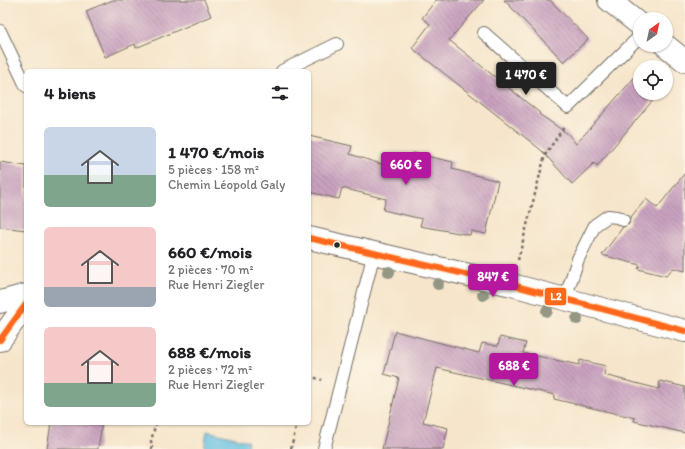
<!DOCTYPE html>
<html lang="fr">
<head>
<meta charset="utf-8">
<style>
  :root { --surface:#fff; --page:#f6f6f6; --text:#202124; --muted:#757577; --accent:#b5179e }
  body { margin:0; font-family:Itim,sans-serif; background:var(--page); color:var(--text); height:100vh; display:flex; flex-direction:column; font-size:15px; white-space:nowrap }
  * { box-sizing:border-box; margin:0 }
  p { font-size:13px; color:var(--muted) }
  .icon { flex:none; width:22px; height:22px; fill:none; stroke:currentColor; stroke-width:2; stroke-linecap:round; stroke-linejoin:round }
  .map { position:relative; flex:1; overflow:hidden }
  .drawer { position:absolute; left:24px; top:69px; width:287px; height:356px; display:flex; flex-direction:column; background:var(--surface); border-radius:6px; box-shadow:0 1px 3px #0004 }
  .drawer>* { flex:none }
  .needle { width:26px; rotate:33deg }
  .fabs { position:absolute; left:633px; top:12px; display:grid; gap:8px }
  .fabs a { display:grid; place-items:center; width:40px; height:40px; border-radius:50%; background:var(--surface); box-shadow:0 1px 3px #0004; font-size:20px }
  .price { position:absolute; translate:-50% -34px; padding:0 9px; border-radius:4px; background:var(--accent); color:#fff; font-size:13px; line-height:26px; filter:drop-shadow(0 1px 2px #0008) }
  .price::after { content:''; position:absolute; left:50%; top:24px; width:12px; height:9px; margin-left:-6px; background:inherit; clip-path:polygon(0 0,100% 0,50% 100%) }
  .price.current { background:#222; color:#fff }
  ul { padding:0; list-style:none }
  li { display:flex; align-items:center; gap:12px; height:100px; padding:0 20px }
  li span { display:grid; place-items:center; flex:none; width:112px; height:80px; border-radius:6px; color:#555 }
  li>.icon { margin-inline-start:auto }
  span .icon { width:48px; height:48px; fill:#fffc; stroke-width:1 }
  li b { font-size:17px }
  h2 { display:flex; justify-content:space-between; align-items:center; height:48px; padding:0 20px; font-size:17px }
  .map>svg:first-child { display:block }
  .water { fill:#66c1e3; stroke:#487687 }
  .building { fill:url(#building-back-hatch) }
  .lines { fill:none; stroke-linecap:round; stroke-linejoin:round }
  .service-casing { stroke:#726c63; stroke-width:14 }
  .minor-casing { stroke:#726c63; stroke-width:24 }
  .path { stroke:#726c63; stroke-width:2.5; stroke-dasharray:3 3; stroke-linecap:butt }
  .service { stroke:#fff; stroke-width:12 }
  .minor { stroke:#fff; stroke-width:22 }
  .bus-1-casing { stroke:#fcf5e5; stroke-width:9 }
  .bus-1 { stroke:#ff671b; stroke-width:6 }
  .tree { fill:#939784 }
  .bus-dot { fill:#2b2b2b; stroke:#fcf5e5; stroke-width:1.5 }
  .line-badge { stroke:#fcf5e5; stroke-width:1.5 }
  .badge-label { font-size:11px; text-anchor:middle; font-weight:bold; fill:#fff }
</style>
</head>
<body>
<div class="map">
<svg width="685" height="449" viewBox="0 0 685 449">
  <defs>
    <pattern id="building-back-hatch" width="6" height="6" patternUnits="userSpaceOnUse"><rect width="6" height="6" fill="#c9a2bf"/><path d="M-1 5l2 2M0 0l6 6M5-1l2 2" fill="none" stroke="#a3849b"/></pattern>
  </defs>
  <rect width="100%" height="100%" fill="#fcf5e5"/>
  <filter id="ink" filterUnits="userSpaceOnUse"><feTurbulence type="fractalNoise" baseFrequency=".025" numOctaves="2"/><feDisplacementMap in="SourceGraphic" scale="8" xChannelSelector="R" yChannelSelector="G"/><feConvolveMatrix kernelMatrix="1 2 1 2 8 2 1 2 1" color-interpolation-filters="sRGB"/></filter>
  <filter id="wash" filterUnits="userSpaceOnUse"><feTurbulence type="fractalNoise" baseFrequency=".012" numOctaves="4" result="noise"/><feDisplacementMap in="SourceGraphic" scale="16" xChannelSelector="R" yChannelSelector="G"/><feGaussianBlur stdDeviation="0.9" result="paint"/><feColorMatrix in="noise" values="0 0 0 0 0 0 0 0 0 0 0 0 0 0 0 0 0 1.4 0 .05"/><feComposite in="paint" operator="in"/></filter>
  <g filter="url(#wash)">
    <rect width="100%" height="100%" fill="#f6e5cb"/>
    <path class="water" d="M207,431L248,441L247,449H204Z"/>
    <g id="blocks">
      <g class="building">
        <path d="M113,0H204L211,16L136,48L135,44L105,57L86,11Z"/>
        <path d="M436,0H484L449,40L540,113L539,114L568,134L576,144L640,71V93H659L597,166L594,163L572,184L541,150L412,48L430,24L422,18Z"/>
        <path d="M504,0H550L588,39L564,62Z"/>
        <path d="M309,136L352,146L350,154L393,168L396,156L411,159L413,153L453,162L452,169L498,181L486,234L471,231L470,235L420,226L422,219L383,210L386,199L342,188L339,199L309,192Z"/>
        <path d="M0,162L26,166V230L0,227Z"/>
        <path d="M685,173V271L673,268L666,276L638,269L640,265L602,255L623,227L629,224L630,218L646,199L657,208Z"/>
        <path d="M395,331L479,353L482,343L498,346L500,337L526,343L523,353L579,365L580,360L606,366L604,375L659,389L660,381L685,387V433L634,421L635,418L554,399L555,395L437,368L423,422L448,428L443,449H382L399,378L384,374Z"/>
        <path d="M51,423H102L98,449H47Z"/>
      </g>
    </g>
  </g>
  <g filter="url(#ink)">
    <use href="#blocks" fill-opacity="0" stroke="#726c63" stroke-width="1"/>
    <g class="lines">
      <defs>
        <g id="service">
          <path d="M0,31L26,86"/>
          <path d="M484,33L568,107L640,36"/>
          <path d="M282,71L337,44"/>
          <path d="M565,299L578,259L595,225L608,216L617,217L623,220"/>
          <path d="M324,449L374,253"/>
        </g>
        <g id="minor">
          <path d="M609,0L640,25"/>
          <path d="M665,45L685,61"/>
          <path d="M309,238L512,285L685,331"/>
          <path d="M0,302L26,295"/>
          <path d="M0,340L26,304"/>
        </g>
      </defs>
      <use href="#service" class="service-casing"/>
      <use href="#minor" class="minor-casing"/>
      <g class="path">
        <path d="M518,260L545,155L564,127"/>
        <path d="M309,376L322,380"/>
        <path d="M152,449L151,441L156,423"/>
        <path d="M291,449L297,423"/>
      </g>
      <use href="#service" class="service"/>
      <use href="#minor" class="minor"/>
      <defs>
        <g id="bus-1">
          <path d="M309,238L512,285L685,331"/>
          <path d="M0,340L26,304"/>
        </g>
      </defs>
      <use href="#bus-1" class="bus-1-casing"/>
      <use href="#bus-1" class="bus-1"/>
    </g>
    <g class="tree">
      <circle cx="389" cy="272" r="6"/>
      <circle cx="438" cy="284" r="6"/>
      <circle cx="483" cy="295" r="6"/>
      <circle cx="547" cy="311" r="6"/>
      <circle cx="577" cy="319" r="6"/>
    </g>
  </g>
  <circle class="bus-dot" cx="337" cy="245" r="3.5"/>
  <rect class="line-badge" x="544" y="287" width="23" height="19" rx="4" fill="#ff671b"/>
  <g class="badge-label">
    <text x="556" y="300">L2</text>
  </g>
</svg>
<div class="fabs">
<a><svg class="needle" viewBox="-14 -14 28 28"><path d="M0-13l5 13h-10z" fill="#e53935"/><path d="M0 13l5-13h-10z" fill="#757577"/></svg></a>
<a><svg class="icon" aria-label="locate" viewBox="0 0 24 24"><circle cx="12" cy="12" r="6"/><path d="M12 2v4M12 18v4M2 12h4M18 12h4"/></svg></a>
</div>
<b class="price current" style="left:526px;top:96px">1 470 €</b>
<b class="price" style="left:406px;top:186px">660 €</b>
<b class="price" style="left:493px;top:298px">847 €</b>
<b class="price" style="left:514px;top:387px">688 €</b>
<section class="drawer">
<h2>4 biens<svg class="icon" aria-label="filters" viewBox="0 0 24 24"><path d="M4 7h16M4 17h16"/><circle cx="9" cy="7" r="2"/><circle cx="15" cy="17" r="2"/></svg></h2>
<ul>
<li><span style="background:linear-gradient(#c9d6e8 60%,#7fa58c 0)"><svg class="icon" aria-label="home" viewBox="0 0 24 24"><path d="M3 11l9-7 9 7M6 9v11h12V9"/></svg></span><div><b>1 470 €/mois</b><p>5 pièces · 158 m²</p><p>Chemin Léopold Galy</p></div></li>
<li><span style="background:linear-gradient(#f6c9c9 75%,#9aa5b1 0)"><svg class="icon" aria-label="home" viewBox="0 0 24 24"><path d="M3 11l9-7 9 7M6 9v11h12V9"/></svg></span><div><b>660 €/mois</b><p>2 pièces · 70 m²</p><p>Rue Henri Ziegler</p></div></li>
<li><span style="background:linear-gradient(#f6c9c9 70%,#7fa58c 0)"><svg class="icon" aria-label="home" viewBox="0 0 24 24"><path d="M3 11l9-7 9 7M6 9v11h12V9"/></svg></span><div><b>688 €/mois</b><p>2 pièces · 72 m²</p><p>Rue Henri Ziegler</p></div></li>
</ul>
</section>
</div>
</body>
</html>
